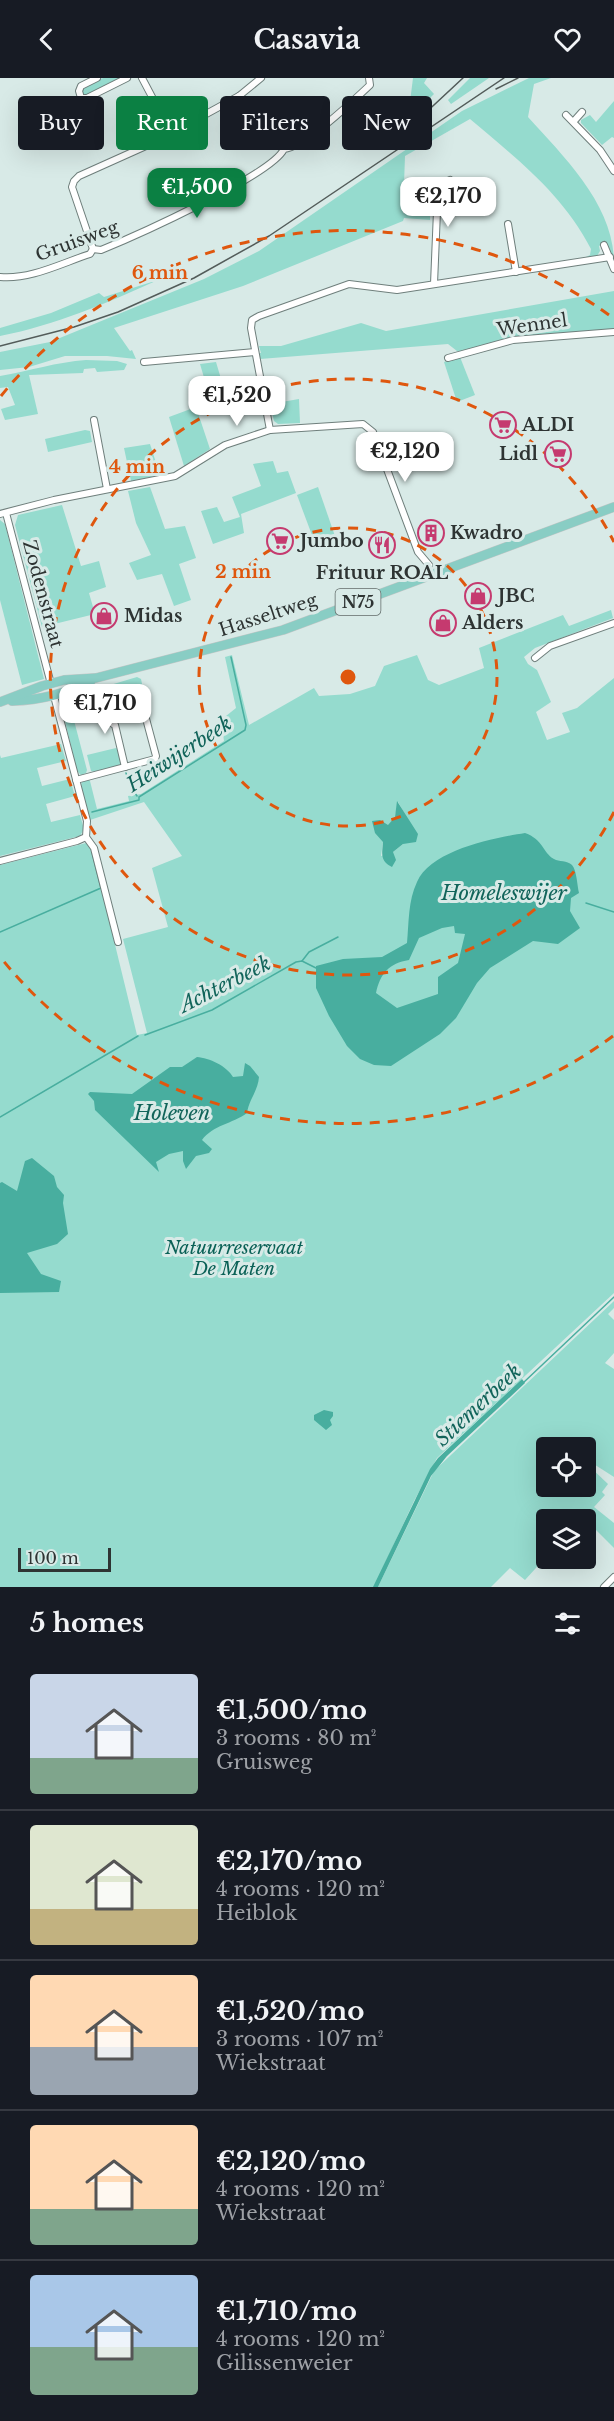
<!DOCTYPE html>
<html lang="en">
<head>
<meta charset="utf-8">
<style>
  :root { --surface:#171b24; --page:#20242c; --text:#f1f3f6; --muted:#9ea1a6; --line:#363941; --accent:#0b8043 }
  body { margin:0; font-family:"Libre Baskerville",serif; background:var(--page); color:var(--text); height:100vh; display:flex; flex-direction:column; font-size:22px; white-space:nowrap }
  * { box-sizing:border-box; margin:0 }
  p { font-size:20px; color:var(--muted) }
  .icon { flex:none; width:33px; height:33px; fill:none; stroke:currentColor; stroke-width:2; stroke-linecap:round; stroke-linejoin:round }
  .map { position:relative; height:1509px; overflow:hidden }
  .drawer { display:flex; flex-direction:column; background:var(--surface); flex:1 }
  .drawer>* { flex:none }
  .guide { position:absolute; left:18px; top:18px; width:579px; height:54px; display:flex; gap:12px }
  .fabs { position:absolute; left:536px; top:1359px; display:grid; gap:12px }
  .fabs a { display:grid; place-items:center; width:60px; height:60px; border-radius:6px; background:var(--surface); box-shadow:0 6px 24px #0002; font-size:30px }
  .scale { position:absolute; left:18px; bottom:15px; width:93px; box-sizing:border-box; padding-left:6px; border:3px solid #2e3433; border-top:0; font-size:16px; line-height:21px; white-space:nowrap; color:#2e3433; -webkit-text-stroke:4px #d8eae7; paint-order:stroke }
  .price { position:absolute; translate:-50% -51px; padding:0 14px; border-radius:12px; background:#fff; color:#222; font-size:20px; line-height:39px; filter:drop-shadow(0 2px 3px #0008) }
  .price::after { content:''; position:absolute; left:50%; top:36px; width:18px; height:14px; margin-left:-9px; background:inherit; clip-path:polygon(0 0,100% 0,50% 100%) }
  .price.on { background:var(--accent); color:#fff }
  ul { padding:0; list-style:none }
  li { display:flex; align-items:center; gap:18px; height:150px; padding:0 30px }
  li+li { border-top:2px solid var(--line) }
  li span { display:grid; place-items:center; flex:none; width:168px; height:120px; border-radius:6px; color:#555 }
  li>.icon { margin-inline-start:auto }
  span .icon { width:72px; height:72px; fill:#fffc; stroke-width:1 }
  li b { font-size:26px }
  h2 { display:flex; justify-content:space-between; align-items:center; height:72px; padding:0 30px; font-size:26px }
  .tag { padding:0 21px; border-radius:6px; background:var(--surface); box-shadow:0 6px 24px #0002; font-size:21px; line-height:54px }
  .tag.on { background:var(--accent); color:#fff }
  header { display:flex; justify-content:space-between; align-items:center; height:78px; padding:0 30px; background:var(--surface); font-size:27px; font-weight:800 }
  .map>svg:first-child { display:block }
  .green { fill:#95dbce; fill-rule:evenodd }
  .water { fill:#48ae9f; fill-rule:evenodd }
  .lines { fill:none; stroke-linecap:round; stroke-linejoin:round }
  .stream { stroke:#48ae9f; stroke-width:1.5 }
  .minor-casing { stroke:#6f7f7c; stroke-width:8 }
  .primary-casing { stroke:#c4c6c6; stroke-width:10 }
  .minor { stroke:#fff; stroke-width:6 }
  .primary { stroke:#89cdc4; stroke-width:9 }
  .rail { stroke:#535c5a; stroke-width:1.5 }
  .ring { fill:none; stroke:#df570e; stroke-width:3; stroke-dasharray:10 8 }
  .labels { text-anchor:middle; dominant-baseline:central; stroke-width:6; stroke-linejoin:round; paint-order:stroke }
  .shield { fill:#d8eae7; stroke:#616b69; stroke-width:1.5 }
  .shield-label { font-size:16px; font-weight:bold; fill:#2e3433 }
  .street-label { font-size:18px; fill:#2e3433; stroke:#d8eae7 }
  .poi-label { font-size:18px; font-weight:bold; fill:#2e3433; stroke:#d8eae7; text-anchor:start }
  .park-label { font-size:18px; font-style:italic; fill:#0a6156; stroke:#d8eae7 }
  .water-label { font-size:20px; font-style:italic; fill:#11645a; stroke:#d8eae7 }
  .centre { fill:#df570e; stroke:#d8eae7; stroke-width:3 }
  .ring-label { font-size:18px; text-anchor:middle; font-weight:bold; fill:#df570e; stroke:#d8eae7; stroke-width:6; stroke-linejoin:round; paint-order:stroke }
</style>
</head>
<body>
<header><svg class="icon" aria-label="back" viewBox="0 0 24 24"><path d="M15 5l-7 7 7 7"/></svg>Casavia<svg class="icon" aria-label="heart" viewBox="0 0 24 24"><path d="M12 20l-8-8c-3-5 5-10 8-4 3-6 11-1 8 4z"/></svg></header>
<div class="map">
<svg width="614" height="1509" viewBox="0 0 614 1509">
  <rect width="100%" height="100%" fill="#d8eae7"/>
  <g class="green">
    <path d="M103,0H122L86,18L82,15L84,9Z"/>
    <path d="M413,0H427L424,5L434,16L404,46L395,37L410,24Z"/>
    <path d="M470,0H489L451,26L448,22Z"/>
    <path d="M529,0H551L534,6L528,39C565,80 614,127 614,185L605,165L599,168L600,173L597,178L584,180L590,177L591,171C562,115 517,81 470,41L405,78L403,135L430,138V142L404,140L403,143L243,208L114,250L130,273L132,272L136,281L107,278H65L29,289L0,292V274L50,264L204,201L259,173L462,33Z"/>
    <path d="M614,23V60L612,59L602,67L581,45V42L590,37L596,44Z"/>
    <path d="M158,202C107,225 56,247 0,258V250L51,235L99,215L104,219Z"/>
    <path d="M614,213V253L518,259L461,273H457L448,266L260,281L258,275H261L259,268H281L361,245L386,253Z"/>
    <path d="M460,279L475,317L457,324L444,284Z"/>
    <path d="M86,282L117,283L127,286L124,292L97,294L95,290L84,291L83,295L29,297L38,336L5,342L1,331L15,327L8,309L0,310V298C29,293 57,284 86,282Z"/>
    <path d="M216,284L224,311L256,309L259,325L231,331L228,322L211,323L200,286Z"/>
    <path d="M299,321L300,345L278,346L274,343L270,326Z"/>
    <path d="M196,329L210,371L184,388L169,339Z"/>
    <path d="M85,352L90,353L92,364L48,374L45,361Z"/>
    <path d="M150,366L160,397L131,403L124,370Z"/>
    <path d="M273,383L277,395L288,393L296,415L241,436L244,455L213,466L201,433L217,429L224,444L240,439L232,419L261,408L253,386Z"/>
    <path d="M150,409L165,451L185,448L196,480L179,486L191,522L174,528L162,496L137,502L129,485L151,477L136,445L128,413Z"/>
    <path d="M318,409L336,461L316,468L297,417Z"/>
    <path d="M62,427L81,488L99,483L106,509L89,515L95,536L42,549L15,447L18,437Z"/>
    <path d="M0,442L5,446L44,601L22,607L0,522Z"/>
    <path d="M611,532L613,540L535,570L524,579L528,586L537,592L551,624L536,634L547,662L570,654L562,635L577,630L614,600V1215L437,1380L414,1423L374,1509H0V787L90,764L137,957L147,955L123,861L168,849L152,790L182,778L144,724L90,742L81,708L82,703L88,701L90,703L97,731L129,723L128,718L141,716L224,663L221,642L236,630L225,579L232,577L249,647L314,610L319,618L350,616L375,608L384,588L417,577L428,602L439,607L484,590L479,570L563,537L569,548ZM398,724L406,738L403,766L393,774L381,778L383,764L388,748L395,739Z"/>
    <path d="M137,599L141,601L145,620L136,622L134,615L71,631L87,692L86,695L81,697L77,693L60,622ZM139,609V613L81,627L79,625Z"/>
    <path d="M61,666L66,683L37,690L42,708L70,701L75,718L46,726L51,744L80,737L84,751L80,758L0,778V677L1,680Z"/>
    <path d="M116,670L120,673V688L95,694L91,693L87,677Z"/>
    <path d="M614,1223V1230L608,1236L614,1242V1275L605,1285L614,1291V1399L589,1383L587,1386L608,1406L602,1414L605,1417L594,1429L614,1445V1470L580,1436L576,1441L546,1442V1479L525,1502L510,1490L491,1509H378L434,1393ZM546,1370H585V1408H546Z"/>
  </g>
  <g class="water">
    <path d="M140,609L139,613L81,627L79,625Z"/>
    <path d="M397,723L418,756L416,764L403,766L393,774L396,782L392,789C380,783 382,776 383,764L375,755L372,743L380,742L388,747L395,739Z"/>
    <path d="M525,755C544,762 542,774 554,781C559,784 567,782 572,787C577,793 577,807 579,815L571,820L570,833L580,850L558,866L533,863L490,890L477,905L456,940L440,956L391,988L374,987L360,981L347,968L329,938L316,910V888L343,881L382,879L407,865C409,844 408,823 417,804C431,772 494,760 525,755ZM454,848L455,855L465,856L458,885L438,899V916L397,930L376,915C380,896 389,885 409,882L419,860L442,850Z"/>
    <path d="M197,979C209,980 227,988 233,999L243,998L245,985L250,988L259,999C258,1013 249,1021 247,1035C232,1046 213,1047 202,1062L212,1071L209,1075L196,1078L186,1091L183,1083V1073L169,1076L156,1084L159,1094L95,1032L94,1023L88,1016L90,1014L132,1016L170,989H182Z"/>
    <path d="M32,1080L54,1098L57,1109L64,1117L63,1125L68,1156L57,1166L27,1175L41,1196L61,1203L59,1214L0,1215V1105L2,1104L17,1113L25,1083Z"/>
    <path d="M522,1301L525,1305L447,1378L431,1398L378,1509H373L430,1391L438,1380Z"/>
    <path d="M324,1332L333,1334V1338L330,1342L332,1347L326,1352L314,1342V1337Z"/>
  </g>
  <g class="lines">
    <g class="stream">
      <path d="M126,695L130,707"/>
      <path d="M131,709L137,718"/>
      <path d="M92,734L139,722V719L245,652L246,647L231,579"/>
      <path d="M586,825L614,834"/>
      <path d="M0,854L101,810L92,774"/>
      <path d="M302,883L309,874L338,859"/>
      <path d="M145,957L212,932L296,884L302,883L316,890"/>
      <path d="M0,1039L138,958"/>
      <path d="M523,1305L614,1219"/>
    </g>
    <defs>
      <g id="minor">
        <path d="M97,0L81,8L79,13L81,20H87L127,0"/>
        <path d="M142,0L169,51"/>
        <path d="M239,18L284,71"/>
        <path d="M566,37L600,72L614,93"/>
        <path d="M574,43L582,34"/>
        <path d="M508,146L516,194"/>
        <path d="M604,167L614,191"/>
        <path d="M93,171L72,109L74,103L79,98L157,63L167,57L169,51L177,52L239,18L261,0"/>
        <path d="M0,199C30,202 62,185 90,176L93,171L101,172C133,159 272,97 284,71C305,69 353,23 370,7L369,0"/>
        <path d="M434,206L438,109L450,102"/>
        <path d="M448,280L513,262L614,254"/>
        <path d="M144,284L255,274"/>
        <path d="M94,342L107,411"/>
        <path d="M270,352L251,250L252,242L259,238L349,206L397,212L610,179"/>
        <path d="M6,435L51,606"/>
        <path d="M0,436L54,422L175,398L225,367L270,352L363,346L373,354L418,474L429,487"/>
        <path d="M535,580L550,568L614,545"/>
        <path d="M54,618L87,743L86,759"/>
        <path d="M108,623L110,631L108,633L111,645L115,647L125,689"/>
        <path d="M76,702L155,681L156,678L141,622"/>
        <path d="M86,759L94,770L118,864"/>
        <path d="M0,783L77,763L86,759"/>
        <path d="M604,1509L614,1499"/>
      </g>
      <g id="primary">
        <path d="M12,623C41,622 66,616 91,603"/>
        <path d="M0,624L42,608L64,602L96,600L283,552L614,429"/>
      </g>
    </defs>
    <use href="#minor" class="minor-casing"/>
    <use href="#primary" class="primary-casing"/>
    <use href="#minor" class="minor"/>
    <use href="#primary" class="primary"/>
    <g class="rail">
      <path d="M496,11L518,0"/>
      <path d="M391,67L463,0"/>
      <path d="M0,268L74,249L118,234L194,200L269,158L504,0"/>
    </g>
  </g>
  <g class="ring">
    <circle cx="348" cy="599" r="149"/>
    <path d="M614 734A298 298 0 1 1 614 464"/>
    <path d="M613 958A446 446 0 0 1 1 880M1 318A446 446 0 0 1 613 240"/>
  </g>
  <defs>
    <symbol id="supermarket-ring" viewBox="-11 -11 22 22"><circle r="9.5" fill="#d8eae7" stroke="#c53a6f" stroke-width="1.5"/><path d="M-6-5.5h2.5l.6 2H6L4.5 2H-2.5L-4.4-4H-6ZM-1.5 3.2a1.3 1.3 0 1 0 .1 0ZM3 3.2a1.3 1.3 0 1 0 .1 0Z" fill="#c53a6f"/></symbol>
    <symbol id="building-ring" viewBox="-11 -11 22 22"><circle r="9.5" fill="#d8eae7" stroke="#c53a6f" stroke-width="1.5"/><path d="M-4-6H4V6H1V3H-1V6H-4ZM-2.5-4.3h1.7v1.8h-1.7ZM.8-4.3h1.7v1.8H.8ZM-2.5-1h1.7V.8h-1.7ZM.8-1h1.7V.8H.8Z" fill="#c53a6f"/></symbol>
    <symbol id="restaurant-ring" viewBox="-11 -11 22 22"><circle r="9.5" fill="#d8eae7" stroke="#c53a6f" stroke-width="1.5"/><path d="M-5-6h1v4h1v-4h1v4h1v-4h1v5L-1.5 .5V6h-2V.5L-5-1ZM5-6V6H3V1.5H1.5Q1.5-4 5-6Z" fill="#c53a6f"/></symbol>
    <symbol id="shop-ring" viewBox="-11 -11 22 22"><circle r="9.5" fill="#d8eae7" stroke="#c53a6f" stroke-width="1.5"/><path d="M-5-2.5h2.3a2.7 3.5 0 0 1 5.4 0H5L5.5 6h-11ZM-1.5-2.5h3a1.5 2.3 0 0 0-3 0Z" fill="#c53a6f"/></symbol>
  </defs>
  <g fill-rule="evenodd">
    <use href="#supermarket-ring" x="488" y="332" width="30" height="30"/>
    <use href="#supermarket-ring" x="543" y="361" width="30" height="30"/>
    <use href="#building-ring" x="416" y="440" width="30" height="30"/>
    <use href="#supermarket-ring" x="265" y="448" width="30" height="30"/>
    <use href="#restaurant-ring" x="367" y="452" width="30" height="30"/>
    <use href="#shop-ring" x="463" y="503" width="30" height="30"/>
    <use href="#shop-ring" x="89" y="523" width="30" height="30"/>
    <use href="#shop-ring" x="428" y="530" width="30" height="30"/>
  </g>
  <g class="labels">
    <rect class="shield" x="335.5" y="511" width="45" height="26" rx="4.5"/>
    <g class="shield-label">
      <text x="358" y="524">N75</text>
    </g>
    <g class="street-label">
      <text transform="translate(77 163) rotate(-20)">Gruisweg</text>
      <text transform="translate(532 247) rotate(-8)">Wennel</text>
      <text transform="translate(43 516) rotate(75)">Zodenstraat</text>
      <text transform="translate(268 537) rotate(-18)">Hasseltweg</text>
    </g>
    <g class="poi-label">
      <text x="522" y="347">ALDI</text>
      <text x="538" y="376" text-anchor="end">Lidl</text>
      <text x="450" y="455">Kwadro</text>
      <text x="300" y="463">Jumbo</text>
      <text x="382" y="495" text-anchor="middle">Frituur ROAL</text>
      <text x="498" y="518">JBC</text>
      <text x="124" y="538">Midas</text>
      <text x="462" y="545">Alders</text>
    </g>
    <g class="park-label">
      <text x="234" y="1170">Natuurreservaat<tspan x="234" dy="21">De Maten</tspan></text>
    </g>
    <g class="water-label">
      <text transform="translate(179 676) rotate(-33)">Heiwijerbeek</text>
      <text x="504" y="815">Homeleswijer</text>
      <text transform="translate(225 906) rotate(-27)">Achterbeek</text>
      <text x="172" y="1035">Holeven</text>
      <text transform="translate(478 1327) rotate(-43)">Stiemerbeek</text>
    </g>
  </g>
  <circle cx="348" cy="599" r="9" class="centre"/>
  <g class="ring-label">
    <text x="160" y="201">6 min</text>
    <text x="137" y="395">4 min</text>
    <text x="243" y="500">2 min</text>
  </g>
</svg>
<div class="fabs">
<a><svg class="icon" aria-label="locate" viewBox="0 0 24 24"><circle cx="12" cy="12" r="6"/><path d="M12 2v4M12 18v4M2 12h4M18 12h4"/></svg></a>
<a><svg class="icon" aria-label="layers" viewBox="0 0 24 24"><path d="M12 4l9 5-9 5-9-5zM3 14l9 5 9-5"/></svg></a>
</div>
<div class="scale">100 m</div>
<b class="price on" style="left:197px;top:141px">€1,500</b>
<b class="price" style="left:448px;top:150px">€2,170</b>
<b class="price" style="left:237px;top:349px">€1,520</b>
<b class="price" style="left:405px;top:405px">€2,120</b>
<b class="price" style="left:105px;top:657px">€1,710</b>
<div class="guide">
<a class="tag">Buy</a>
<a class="tag on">Rent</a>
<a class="tag">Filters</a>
<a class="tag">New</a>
</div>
</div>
<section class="drawer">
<h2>5 homes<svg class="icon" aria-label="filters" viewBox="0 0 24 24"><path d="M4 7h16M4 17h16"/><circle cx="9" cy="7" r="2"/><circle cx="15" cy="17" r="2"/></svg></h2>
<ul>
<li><span style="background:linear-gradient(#c9d6e8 70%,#7fa58c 0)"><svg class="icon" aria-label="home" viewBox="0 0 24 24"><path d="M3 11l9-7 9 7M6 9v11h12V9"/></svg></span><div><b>€1,500/mo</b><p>3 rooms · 80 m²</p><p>Gruisweg</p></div></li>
<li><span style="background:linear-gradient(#dfe7d0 70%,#c2b280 0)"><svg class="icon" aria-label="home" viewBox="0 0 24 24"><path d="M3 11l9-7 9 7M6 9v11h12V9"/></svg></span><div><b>€2,170/mo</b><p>4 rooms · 120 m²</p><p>Heiblok</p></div></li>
<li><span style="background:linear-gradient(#ffd9b3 60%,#9aa5b1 0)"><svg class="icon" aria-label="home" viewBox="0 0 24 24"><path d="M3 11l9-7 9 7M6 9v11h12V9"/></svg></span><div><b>€1,520/mo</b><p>3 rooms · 107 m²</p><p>Wiekstraat</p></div></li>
<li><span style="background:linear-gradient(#ffd9b3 70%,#7fa58c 0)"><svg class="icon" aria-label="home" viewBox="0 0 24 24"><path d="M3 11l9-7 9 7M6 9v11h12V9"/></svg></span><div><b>€2,120/mo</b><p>4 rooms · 120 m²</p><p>Wiekstraat</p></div></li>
<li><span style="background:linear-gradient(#a9c7e8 60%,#7fa58c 0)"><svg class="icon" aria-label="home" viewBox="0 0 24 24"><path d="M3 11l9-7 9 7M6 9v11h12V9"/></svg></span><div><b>€1,710/mo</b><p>4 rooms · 120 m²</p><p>Gilissenweier</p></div></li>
</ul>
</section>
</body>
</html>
